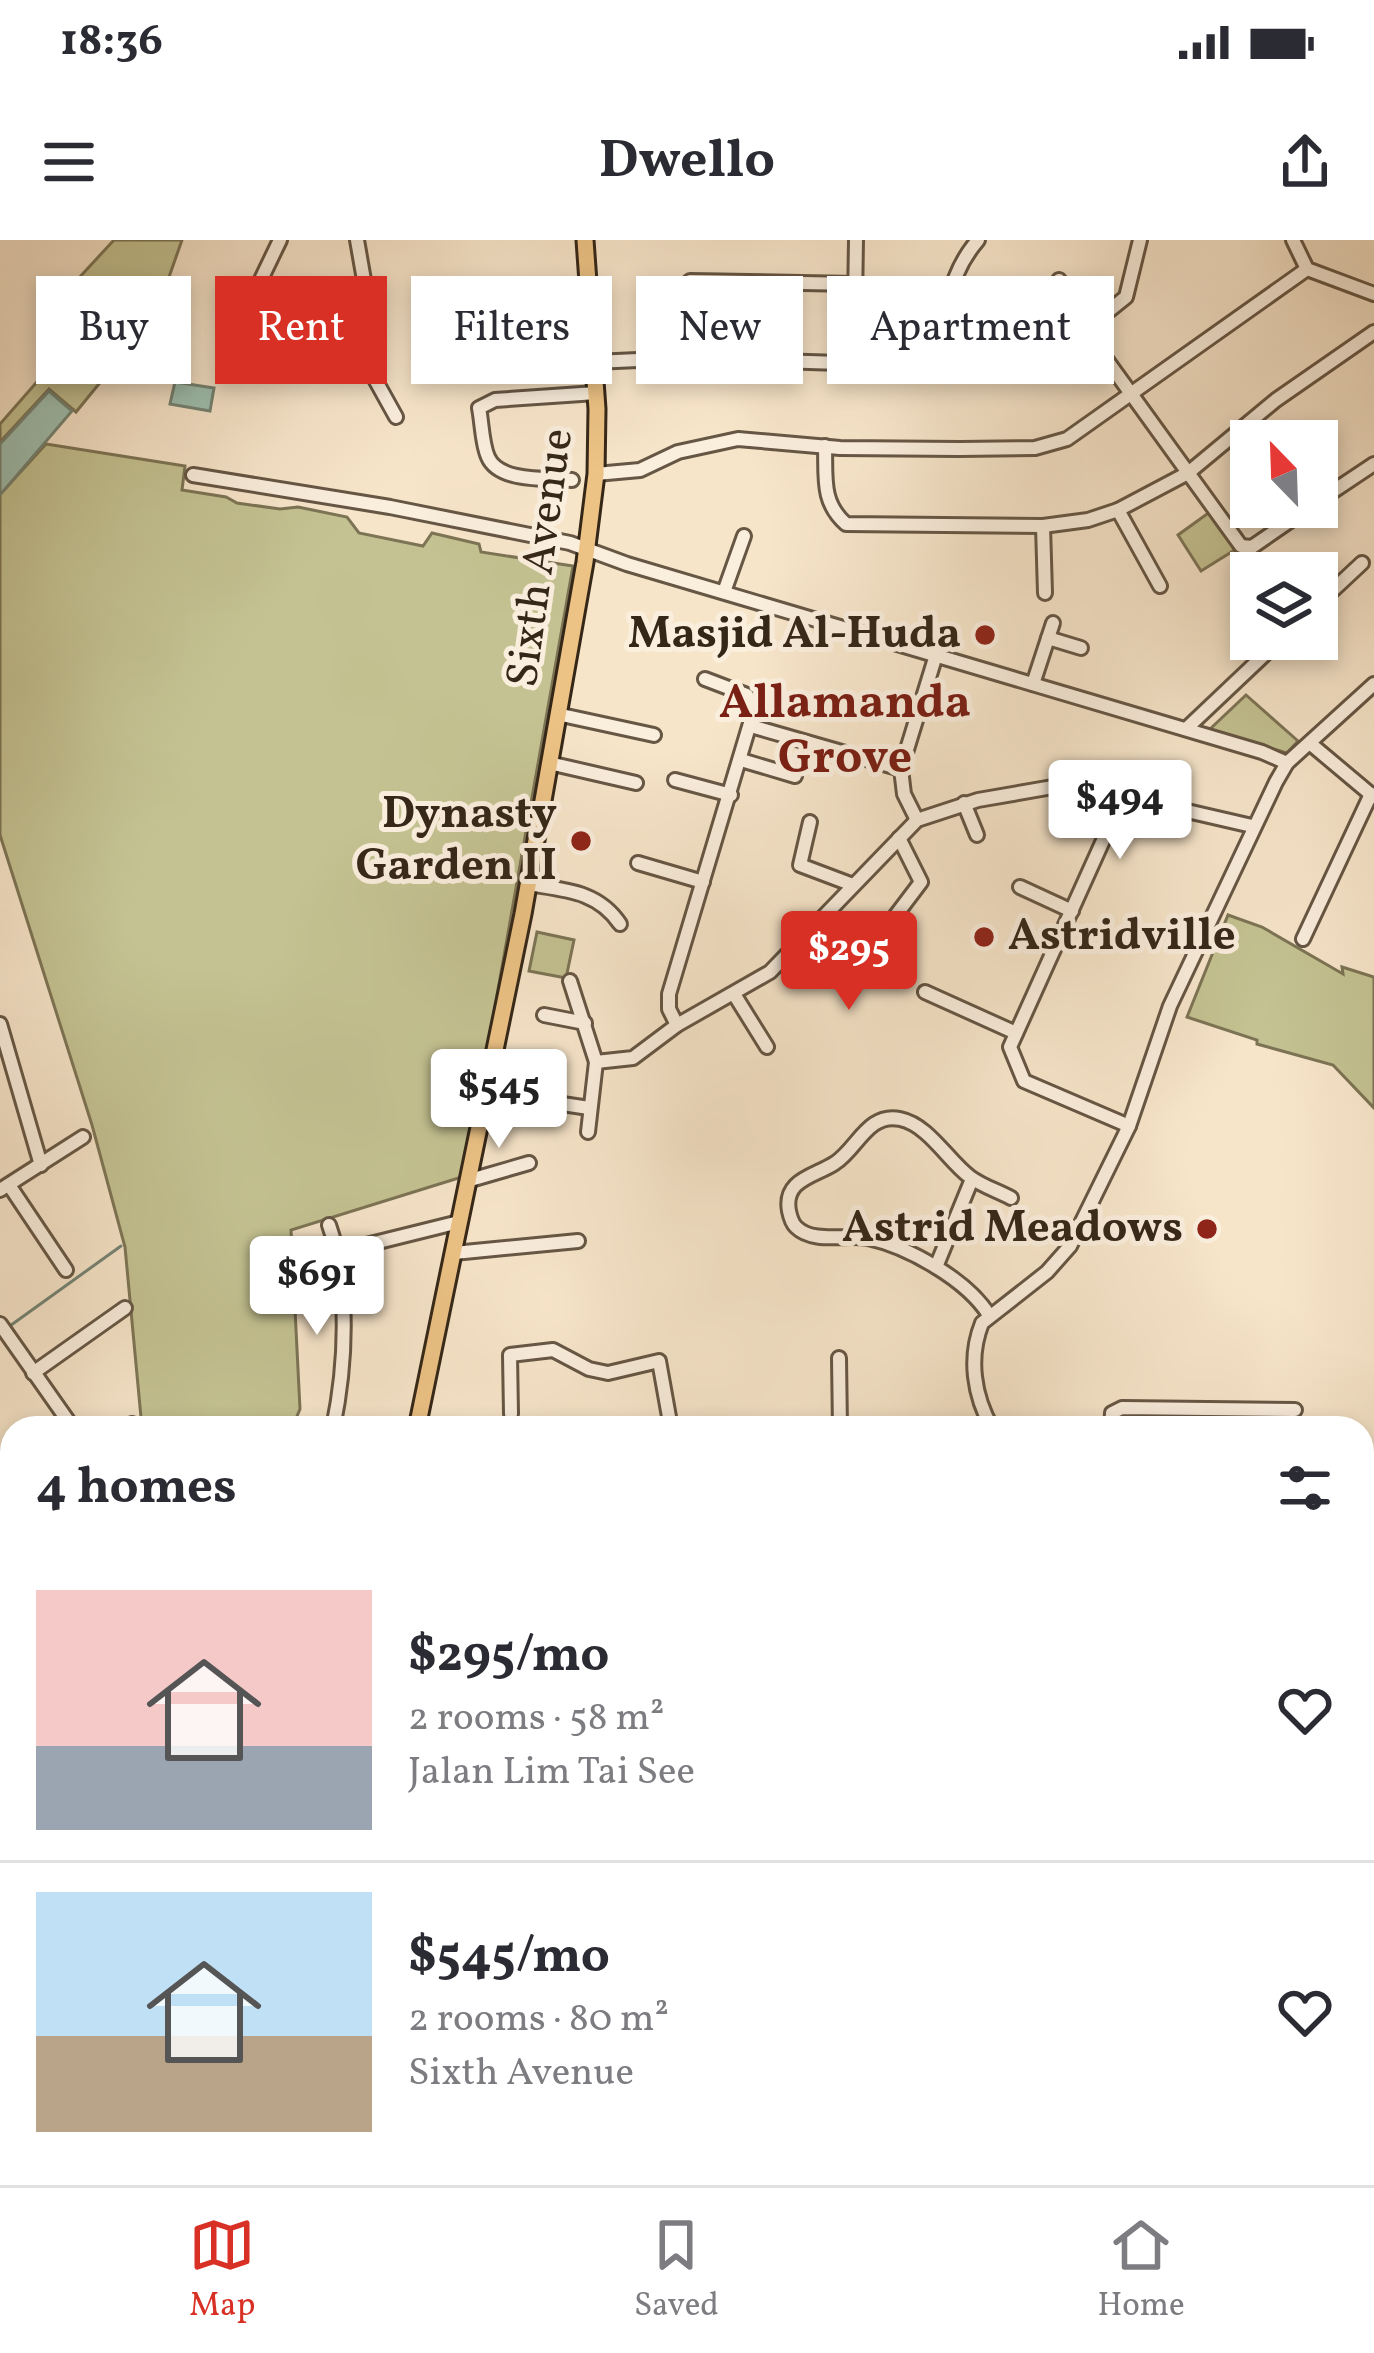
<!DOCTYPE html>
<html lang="en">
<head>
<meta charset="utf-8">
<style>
  :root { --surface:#fff; --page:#f7f7f7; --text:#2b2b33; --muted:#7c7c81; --line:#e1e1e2; --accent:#d93025 }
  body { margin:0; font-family:Vollkorn,serif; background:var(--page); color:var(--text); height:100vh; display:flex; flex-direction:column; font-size:45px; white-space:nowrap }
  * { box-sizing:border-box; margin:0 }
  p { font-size:39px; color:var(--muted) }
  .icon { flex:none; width:66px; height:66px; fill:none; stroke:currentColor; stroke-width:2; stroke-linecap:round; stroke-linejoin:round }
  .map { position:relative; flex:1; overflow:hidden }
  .panel { position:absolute; left:0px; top:1176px; width:1374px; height:771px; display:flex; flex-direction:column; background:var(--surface); border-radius:36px 36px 0 0; box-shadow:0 6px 18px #0003 }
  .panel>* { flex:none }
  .top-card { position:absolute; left:36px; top:36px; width:1302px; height:108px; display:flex; gap:24px }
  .needle { width:78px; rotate:337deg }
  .buttons { position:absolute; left:1230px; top:180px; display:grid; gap:24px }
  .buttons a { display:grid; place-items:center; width:108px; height:108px; border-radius:0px; background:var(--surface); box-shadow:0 6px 18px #0003; font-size:60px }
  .price { position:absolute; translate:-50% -102px; padding:0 27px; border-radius:12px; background:#fff; color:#222; font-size:39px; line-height:78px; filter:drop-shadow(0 3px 6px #0008) }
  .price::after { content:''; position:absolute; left:50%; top:72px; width:36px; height:27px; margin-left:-18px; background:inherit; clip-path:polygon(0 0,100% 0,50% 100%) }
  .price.active { background:var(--accent); color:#fff }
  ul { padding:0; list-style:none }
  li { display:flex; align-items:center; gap:36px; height:300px; padding:0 36px }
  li+li { border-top:3px solid var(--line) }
  li span { display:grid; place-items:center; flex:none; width:336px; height:240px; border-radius:0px; color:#555 }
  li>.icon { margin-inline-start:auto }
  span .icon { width:144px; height:144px; fill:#fffc; stroke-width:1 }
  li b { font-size:51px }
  h2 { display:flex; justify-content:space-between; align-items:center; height:144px; padding:0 36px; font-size:51px }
  .pill { padding:0 42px; border-radius:0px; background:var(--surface); box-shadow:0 6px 18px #0003; font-size:42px; line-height:108px }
  .pill.active { background:var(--accent); color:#fff }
  .status { display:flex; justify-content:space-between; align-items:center; height:84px; padding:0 60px; background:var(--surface); direction:ltr }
  .status svg { height:33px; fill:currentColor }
  header { display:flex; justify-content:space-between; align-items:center; height:156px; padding:0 36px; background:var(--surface); font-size:54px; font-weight:700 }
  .dock { display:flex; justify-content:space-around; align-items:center; height:168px; border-top:3px solid var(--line); background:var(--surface); font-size:33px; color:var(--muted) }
  .dock a { display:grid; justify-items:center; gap:6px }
  .dock .active { color:var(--accent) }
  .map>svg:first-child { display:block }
  .green { fill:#c4c292; stroke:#7c7455; stroke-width:3 }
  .water { fill:#9ec0b1; stroke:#748374; stroke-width:3 }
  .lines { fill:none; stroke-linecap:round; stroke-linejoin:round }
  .stream { stroke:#748374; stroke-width:3 }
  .minor-casing { stroke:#665644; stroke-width:18 }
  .major-casing { stroke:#352718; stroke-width:21 }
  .minor { stroke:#faeedd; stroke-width:12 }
  .major { stroke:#ecc285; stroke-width:15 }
  .poi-dot { fill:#8f2418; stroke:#faeedd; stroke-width:4.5 }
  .labels { text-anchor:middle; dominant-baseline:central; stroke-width:10; stroke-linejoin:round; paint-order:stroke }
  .street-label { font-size:45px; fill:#352718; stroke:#faeedd }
  .poi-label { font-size:45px; font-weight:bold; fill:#352718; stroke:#faeedd; text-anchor:end }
  .neighbourhood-label { font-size:48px; font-weight:bold; fill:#7a1f14; stroke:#faeedd }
</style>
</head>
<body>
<div class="status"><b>18:36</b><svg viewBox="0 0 49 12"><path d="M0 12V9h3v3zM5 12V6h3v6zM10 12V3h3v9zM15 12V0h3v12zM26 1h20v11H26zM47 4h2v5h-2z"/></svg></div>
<header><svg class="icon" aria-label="menu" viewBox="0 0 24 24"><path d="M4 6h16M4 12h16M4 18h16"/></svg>Dwello<svg class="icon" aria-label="share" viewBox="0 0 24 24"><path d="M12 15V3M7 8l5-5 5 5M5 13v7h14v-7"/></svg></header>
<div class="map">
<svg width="1374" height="1945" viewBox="0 0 1374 1945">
  <rect width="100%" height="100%" fill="#f7e5ca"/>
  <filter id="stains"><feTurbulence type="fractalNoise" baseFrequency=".00167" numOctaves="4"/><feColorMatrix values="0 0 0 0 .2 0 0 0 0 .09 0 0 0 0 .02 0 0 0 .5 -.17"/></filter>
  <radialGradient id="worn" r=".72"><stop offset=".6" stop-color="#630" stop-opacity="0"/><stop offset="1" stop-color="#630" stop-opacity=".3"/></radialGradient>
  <g class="green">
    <path d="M114,0H182L156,74L76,172L49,149L0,202V184L100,70L74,68L64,54Z"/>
    <path d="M46,204L185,226L182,250L226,257L237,263L280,269L298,267L347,277L359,293L423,306L432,293L479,304L481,312L573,326L465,936L291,990L300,1169L292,1188H142L125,1007L92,885L0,595V245L5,249Z"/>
    <path d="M1214,269L1241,306L1201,331L1178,295Z"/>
    <path d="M1246,455L1298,501L1287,513L1209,490Z"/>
    <path d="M1228,675L1262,687L1343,734L1342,727L1374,737V868L1333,825L1257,804V800L1187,777Z"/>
    <path d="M537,692L574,700L566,738L529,731Z"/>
    <path d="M224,1935H392L413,1945H214Z"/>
  </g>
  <g class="water">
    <path d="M175,142L214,148L210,171L170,164Z"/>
    <path d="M49,151L72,171L0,255V204Z"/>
  </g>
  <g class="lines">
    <path class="stream" d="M7,1088L121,1006"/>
    <defs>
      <g id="minor">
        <path d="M357,0L375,103L366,123L396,177"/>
        <path d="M1293,0L1307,29L1374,54"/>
        <path d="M1059,40L1090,86"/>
        <path d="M242,79L280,0"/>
        <path d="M1085,90L1241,306L1252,307L1310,267"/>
        <path d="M682,118L684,47L690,41L855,44"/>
        <path d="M594,122L682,118L1024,129L1085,90L1126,57L1140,0"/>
        <path d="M854,124L856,0"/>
        <path d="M944,127C944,79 946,37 978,0"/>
        <path d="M825,206C826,237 821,262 846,284L1043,286L1088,280L1118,270L1188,233L1276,160L1374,92"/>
        <path d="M596,234L640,230L678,212L738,199L840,208L960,209L1035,208L1067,199L1307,29"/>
        <path d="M193,235L390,267L570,303L627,324L1262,512L1287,523"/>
        <path d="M572,240C549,238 499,243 488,217C482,204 482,183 479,168L495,160L596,153"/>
        <path d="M1317,262L1374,224"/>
        <path d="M1118,270L1160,346"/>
        <path d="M1043,286L1045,353"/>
        <path d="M724,352L744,296"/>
        <path d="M1317,365L1362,323"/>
        <path d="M1048,398L1081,408"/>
        <path d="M1033,444L1053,383"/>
        <path d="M557,474L654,495"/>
        <path d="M751,486L901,529"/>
        <path d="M1186,489L1281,399"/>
        <path d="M1312,505L1374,557"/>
        <path d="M741,520L795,536"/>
        <path d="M549,523L636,543"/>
        <path d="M675,540L731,555"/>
        <path d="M1124,554L1010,807L1024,841L1129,886"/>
        <path d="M964,563L977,595"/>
        <path d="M917,580L904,554L901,529L936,415"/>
        <path d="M810,582L800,625L853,645"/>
        <path d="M638,623L703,642"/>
        <path d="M528,644C565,650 598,651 620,684"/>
        <path d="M1020,647L1072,671"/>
        <path d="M887,687L921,642L899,598"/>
        <path d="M1303,699L1371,554"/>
        <path d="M803,702L852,749L882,703"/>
        <path d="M570,741L596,822L588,892"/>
        <path d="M925,752L1016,793"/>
        <path d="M734,754L767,807"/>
        <path d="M544,775L585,783"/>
        <path d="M0,784L41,925"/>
        <path d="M677,785L669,769V754L754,470L747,455L705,439"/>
        <path d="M596,822L633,818L677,785L770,732L917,580L978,560L1070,544L1252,586"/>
        <path d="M536,860L589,868"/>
        <path d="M467,941L529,923"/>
        <path d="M9,945L66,1030"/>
        <path d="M0,950L83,897"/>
        <path d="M329,985C350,1045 346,1126 333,1188"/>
        <path d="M338,1012L459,982"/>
        <path d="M454,1013L578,1001"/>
        <path d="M936,1027L972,939"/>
        <path d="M989,1075C967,1040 909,1007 868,998C847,994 813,1004 796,987C792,983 790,976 789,971C783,939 816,936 835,923C857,909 868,872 900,879C929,885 948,921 970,937C982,946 998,951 1011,958"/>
        <path d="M0,1084L73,1188"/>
        <path d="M839,1118L840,1188"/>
        <path d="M33,1133L125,1068"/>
        <path d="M511,1174L510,1115L553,1110L589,1129L608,1133L659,1121L671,1188"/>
        <path d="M127,1188L132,1184"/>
        <path d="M992,1188C974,1156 968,1118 982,1083L1047,1032L1070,1006L1129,886L1170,766L1276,542L1287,523L1374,444"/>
        <path d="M1111,1188L1112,1173L1122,1168L1295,1170"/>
        <path d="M0,1268L12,1263"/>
        <path d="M0,1338L12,1365"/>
        <path d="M1362,1371H1374"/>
        <path d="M1019,1935L1039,1940L1085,1935"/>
        <path d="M134,1945L142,1935"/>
        <path d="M839,1945L844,1935"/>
      </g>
      <g id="major">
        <path d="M417,1188L523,674L585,322L596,234L597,169L585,0"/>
        <path d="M0,1600L12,1596"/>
        <path d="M0,1622L12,1619"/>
        <path d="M1362,1794L1374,1796"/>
        <path d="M1362,1815L1374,1818"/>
        <path d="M1238,1945L1242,1935"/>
        <path d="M1254,1945L1258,1935"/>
      </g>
    </defs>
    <use href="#minor" class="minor-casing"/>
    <use href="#major" class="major-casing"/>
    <use href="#minor" class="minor"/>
    <use href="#major" class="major"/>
  </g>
  <g class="poi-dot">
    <circle cx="985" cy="395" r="12"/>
    <circle cx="581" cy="601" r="12"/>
    <circle cx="984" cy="697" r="12"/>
    <circle cx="1207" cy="989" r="12"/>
  </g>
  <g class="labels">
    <g class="street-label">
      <text transform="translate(542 318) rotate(-82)">Sixth Avenue</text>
    </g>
    <g class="poi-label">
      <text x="961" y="395">Masjid Al-Huda</text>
      <text x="557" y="575">Dynasty<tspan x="557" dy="52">Garden II</tspan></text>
      <text x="1008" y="697" text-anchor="start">Astridville</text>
      <text x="1183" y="989">Astrid Meadows</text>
    </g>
    <g class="neighbourhood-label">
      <text x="845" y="464">Allamanda<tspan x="845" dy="55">Grove</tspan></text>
    </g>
  </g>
  <rect width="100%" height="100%" filter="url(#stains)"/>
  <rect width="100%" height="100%" fill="url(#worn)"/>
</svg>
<div class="buttons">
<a><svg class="needle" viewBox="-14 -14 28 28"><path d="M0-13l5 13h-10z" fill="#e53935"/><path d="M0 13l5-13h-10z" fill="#7c7c81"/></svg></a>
<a><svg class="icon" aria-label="layers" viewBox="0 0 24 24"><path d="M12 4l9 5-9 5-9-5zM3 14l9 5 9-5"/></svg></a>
</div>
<b class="price" style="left:1120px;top:622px">$494</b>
<b class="price active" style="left:849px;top:773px">$295</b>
<b class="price" style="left:499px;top:911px">$545</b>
<b class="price" style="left:317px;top:1098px">$691</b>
<div class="top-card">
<a class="pill">Buy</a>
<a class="pill active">Rent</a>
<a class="pill">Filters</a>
<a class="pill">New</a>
<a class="pill">Apartment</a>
</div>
<section class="panel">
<h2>4 homes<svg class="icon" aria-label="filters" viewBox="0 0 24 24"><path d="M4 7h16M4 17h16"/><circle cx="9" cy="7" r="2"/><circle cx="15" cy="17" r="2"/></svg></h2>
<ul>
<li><span style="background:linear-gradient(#f6c9c9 65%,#9aa5b1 0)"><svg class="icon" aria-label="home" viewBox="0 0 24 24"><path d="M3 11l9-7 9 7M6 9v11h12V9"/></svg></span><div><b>$295/mo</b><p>2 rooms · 58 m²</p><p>Jalan Lim Tai See</p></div><svg class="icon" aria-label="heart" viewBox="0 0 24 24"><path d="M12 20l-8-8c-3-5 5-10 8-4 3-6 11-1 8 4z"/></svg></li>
<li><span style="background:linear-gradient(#bfe0f5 60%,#b9a48a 0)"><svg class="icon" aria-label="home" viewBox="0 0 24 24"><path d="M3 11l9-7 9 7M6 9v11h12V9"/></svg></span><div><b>$545/mo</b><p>2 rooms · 80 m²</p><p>Sixth Avenue</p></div><svg class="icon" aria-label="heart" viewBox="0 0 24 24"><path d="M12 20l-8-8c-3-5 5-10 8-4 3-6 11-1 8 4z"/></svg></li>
</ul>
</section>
</div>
<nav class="dock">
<a class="active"><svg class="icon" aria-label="map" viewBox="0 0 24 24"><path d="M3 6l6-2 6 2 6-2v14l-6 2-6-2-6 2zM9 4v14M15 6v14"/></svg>Map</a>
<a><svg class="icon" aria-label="saved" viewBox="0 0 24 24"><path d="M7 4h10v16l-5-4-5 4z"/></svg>Saved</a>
<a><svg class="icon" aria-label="home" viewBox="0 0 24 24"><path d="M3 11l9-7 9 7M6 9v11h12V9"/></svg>Home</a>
</nav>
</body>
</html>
